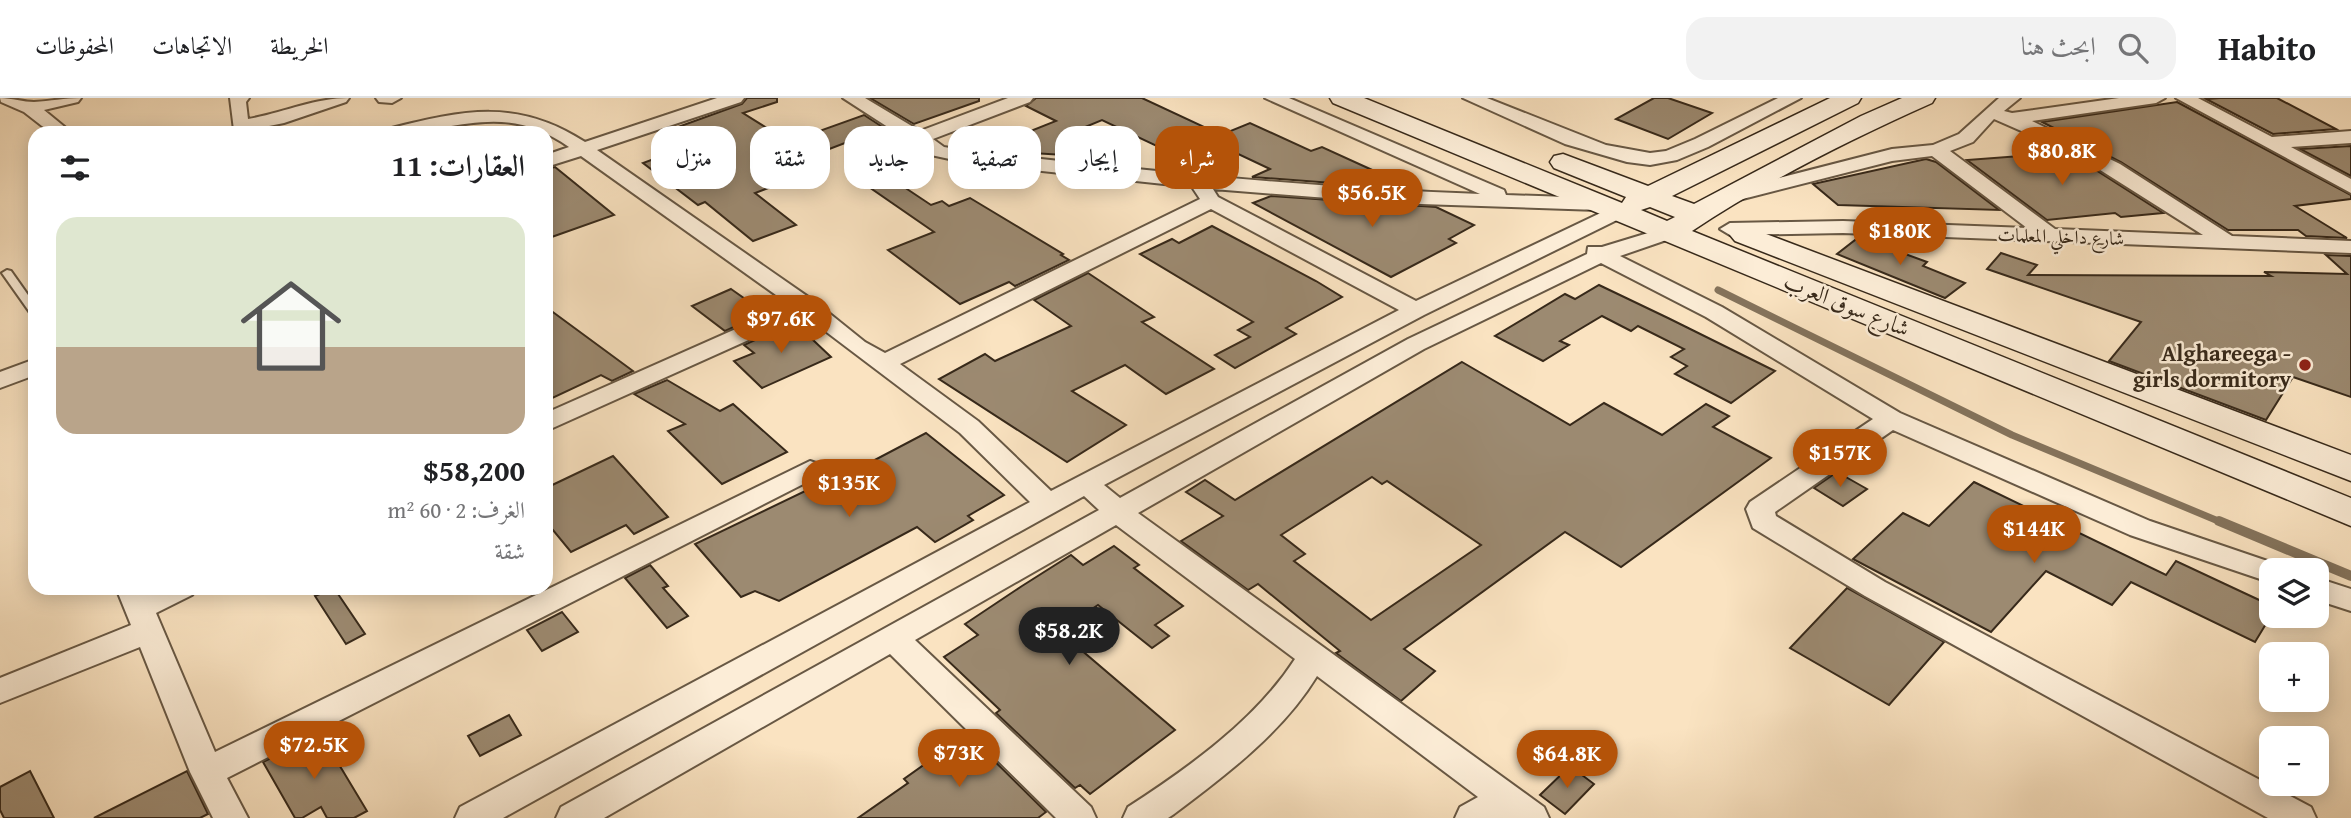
<!DOCTYPE html>
<html lang="ar">
<head>
<meta charset="utf-8">
<style>
  :root { --surface:#fff; --page:#f2f2f2; --text:#202124; --muted:#757577; --line:#e0e0e0; --accent:#b45309 }
  body { margin:0; font-family:"Gentium Book Plus",Amiri,serif; background:var(--page); color:var(--text); direction:rtl; height:100vh; display:flex; flex-direction:column; font-size:26px; white-space:nowrap }
  * { box-sizing:border-box; margin:0 }
  p { font-size:23px; color:var(--muted) }
  .icon { flex:none; width:38px; height:38px; fill:none; stroke:currentColor; stroke-width:2; stroke-linecap:round; stroke-linejoin:round }
  .map { position:relative; flex:1; overflow:hidden; direction:ltr }
  .panel { position:absolute; left:28px; top:28px; width:525px; height:469px; display:flex; flex-direction:column; background:var(--surface); border-radius:21px; box-shadow:0 4px 18px #0003; direction:rtl }
  .panel>* { flex:none }
  .hud { position:absolute; left:574px; top:28px; width:665px; height:63px; direction:rtl; display:flex; gap:14px }
  .tools { position:absolute; left:2259px; top:460px; display:grid; gap:14px }
  .tools a { display:grid; place-items:center; width:70px; height:70px; border-radius:14px; background:var(--surface); box-shadow:0 4px 18px #0003; font-size:35px }
  .price { position:absolute; translate:-50% -60px; padding:0 16px; border-radius:24px; background:var(--accent); color:#fff; font-size:23px; line-height:46px; filter:drop-shadow(0 2px 4px #0008) }
  .price::after { content:''; position:absolute; left:50%; top:42px; width:21px; height:16px; margin-left:-10px; background:inherit; clip-path:polygon(0 0,100% 0,50% 100%) }
  .price.on { background:#222; color:#fff }
  ul { padding:0; list-style:none }
  li { display:grid; align-content:center; gap:14px; height:371px; padding:0 28px }
  li+li { border-top:2px solid var(--line) }
  li span { display:grid; place-items:center; height:217px; border-radius:21px; color:#555 }
  li>.icon { margin-inline-start:auto }
  span .icon { width:126px; height:126px; fill:#fffc; stroke-width:1 }
  li b { font-size:30px }
  h2 { display:flex; justify-content:space-between; align-items:center; height:84px; padding:0 28px; font-size:30px }
  .chip { padding:0 24px; border-radius:21px; background:var(--surface); box-shadow:0 4px 18px #0003; font-size:24px; line-height:63px }
  .chip.on { background:var(--accent); color:#fff }
  header { display:flex; align-items:center; gap:42px; box-sizing:border-box; height:98px; padding:0 35px; background:var(--surface); border-bottom:2px solid var(--line) }
  header strong { font-size:33px }
  nav { display:flex; gap:38px; margin-inline-start:auto; font-size:24px }
  .search { width:490px; height:63px; background:var(--page); display:flex; align-items:center; gap:18px; box-sizing:border-box; padding:0 24px; border-radius:21px; color:var(--muted); font-size:26px }
  .map>svg:first-child { display:block }
  .lines { fill:none; stroke-linecap:round; stroke-linejoin:round }
  .stream-far1 { stroke:#84735c; stroke-width:7 }
  .stream { stroke:#84735c; stroke-width:10 }
  .building { fill:#9c8a71; stroke:#37291a; stroke-width:2; fill-rule:evenodd }
  .lane-casing { stroke:#685844; stroke-width:4 }
  .street-casing { stroke:#685844; stroke-width:4 }
  .secondary-casing { stroke:#37291a; stroke-width:3 }
  .lane { fill:#fcedd7; fill-rule:evenodd }
  .street { fill:#fcedd7; fill-rule:evenodd }
  .secondary { fill:#fcedd7; fill-rule:evenodd }
  .poi-dot { fill:#8f2418; stroke:#fcedd7; stroke-width:2.5 }
  .labels { text-anchor:middle; dominant-baseline:central; stroke-width:5; stroke-linejoin:round; paint-order:stroke }
  .far-street-label { font-size:19px; fill:#37291a; stroke:#fcedd7 }
  .street-label { font-size:23px; fill:#37291a; stroke:#fcedd7 }
  .poi-label { font-size:23px; font-weight:bold; fill:#37291a; stroke:#fcedd7; text-anchor:end }
</style>
</head>
<body>
<header>
<strong>Habito</strong>
<div class="search"><svg class="icon" aria-label="search" viewBox="0 0 24 24"><circle cx="10" cy="10" r="6"/><path d="M15 15l6 6"/></svg>ابحث هنا</div>
<nav><a>الخريطة</a><a>الاتجاهات</a><a>المحفوظات</a></nav>
</header>
<div class="map">
<svg width="2351" height="720" viewBox="0 0 2351 720">
  <rect width="100%" height="100%" fill="#fae3c1"/>
  <filter id="stains"><feTurbulence type="fractalNoise" baseFrequency=".00286" numOctaves="4"/><feColorMatrix values="0 0 0 0 .2 0 0 0 0 .09 0 0 0 0 .02 0 0 0 .5 -.17"/></filter>
  <radialGradient id="worn" r=".72"><stop offset=".6" stop-color="#630" stop-opacity="0"/><stop offset="1" stop-color="#630" stop-opacity=".3"/></radialGradient>
  <g class="lines">
    <path class="stream-far1" d="M1718,192L2012,337L2223,425"/>
    <path class="stream" d="M2219,423L2351,478"/>
  </g>
  <g class="building">
    <path d="M747,0H777V4L743,15L789,44L864,17L884,30L811,58L827,68L755,95L796,127L753,143L705,104L698,107L643,65L681,51L671,44L691,37L678,29L742,6Z"/>
    <path d="M870,0H979V3L914,26Z"/>
    <path d="M1036,0H1142L1221,37L1250,25L1311,53L1322,49L1381,76L1372,88L1252,79L1270,71L1213,44L1192,53L1177,45L1163,51L1102,22L1085,29L1064,57L983,52L1056,23L1026,8Z"/>
    <path d="M1654,0H1668L1712,15L1668,41L1616,21Z"/>
    <path d="M2220,0H2277L2336,31L2273,36L2206,1Z"/>
    <path d="M2177,4L2351,97V101L2295,108L2347,140L2306,138L2298,132H2228L2121,64L2042,24Z"/>
    <path d="M2351,48V78L2300,51Z"/>
    <path d="M2059,53L2077,60L2163,115L2121,119L2115,115L2047,122L1967,62L2063,55Z"/>
    <path d="M1926,61L1936,64L1999,112L1838,107L1813,86Z"/>
    <path d="M555,69L614,117L546,141V71Z"/>
    <path d="M892,81L931,107L942,103L949,108L970,100L1063,156L1061,157L1069,162L1015,188L1009,184L960,206L888,152L934,134L869,89Z"/>
    <path d="M1271,98L1436,109L1474,127L1449,141L1456,145L1391,179L1253,105Z"/>
    <path d="M1212,128L1316,183L1342,199L1286,230L1296,236L1235,270L1215,257L1250,239L1238,232L1253,224L1140,156L1172,141L1179,145Z"/>
    <path d="M1859,139L1927,164L1923,168L1965,185L1945,200L1837,156Z"/>
    <path d="M2001,155L2037,167L2028,177L2271,178L2264,174L2347,176L2326,157L2351,158V299L2293,279L2266,322L2109,263L2141,224L1987,171Z"/>
    <path d="M1088,175L1154,219L1142,224L1214,271L1166,296L1125,267L1072,293L1126,327L1067,364L939,281L985,256L995,263L1071,228L1034,202Z"/>
    <path d="M1599,187L1668,220L1775,273L1731,305L1675,276L1687,268L1671,259L1684,251L1638,228L1631,233L1602,218L1560,243L1569,247L1543,263L1495,238L1565,196L1575,201Z"/>
    <path d="M731,191L765,215L725,233L692,208Z"/>
    <path d="M546,209L633,273L612,283L601,277L546,303Z"/>
    <path d="M794,224L831,259L762,290L734,263L754,255L744,247Z"/>
    <path d="M1462,264L1570,327L1604,305L1662,337L1706,306L1729,318L1713,329L1771,360L1621,469L1565,434L1404,551L1435,573L1401,603L1336,555L1340,553L1258,486L1248,492L1181,443L1223,418L1186,394L1205,382L1235,402ZM1372,379L1382,386L1387,383L1481,447L1371,522L1294,463L1305,456L1281,437Z"/>
    <path d="M667,282L720,313L733,306L787,354L722,386L668,333L685,326L634,296Z"/>
    <path d="M926,335L1004,397L968,418L973,422L935,444L917,429L779,503L755,493L741,499L695,446L849,372L852,374Z"/>
    <path d="M613,358L668,419L634,436L626,427L571,454L553,432L546,436V390Z"/>
    <path d="M1837,374L1867,391L1843,408L1814,390Z"/>
    <path d="M1974,384L2166,477L2176,463L2272,508V516L2255,544L2131,484L2112,507L2046,473L1991,534L1853,461L1903,415L1929,428Z"/>
    <path d="M1114,448L1139,467L1134,470L1183,508L1155,527L1169,538L1152,550L1098,507L1059,533L1175,632L1090,696L1080,687L1075,690L996,615L1000,612L944,559L978,537L965,526L1022,488L1071,457L1083,467Z"/>
    <path d="M650,467L668,488L663,490L688,518L667,530L625,480Z"/>
    <path d="M334,490L365,536L346,546L315,498Z"/>
    <path d="M1847,490L1944,544L1889,607L1790,550Z"/>
    <path d="M562,514L578,534L542,553L527,532Z"/>
    <path d="M509,617L521,637L480,658L468,638Z"/>
    <path d="M320,635L367,713L354,720H327L321,709L302,720H295L263,664Z"/>
    <path d="M967,636L1046,714L1038,720H858L908,685L904,681Z"/>
    <path d="M1570,668L1594,686L1565,716L1540,697Z"/>
    <path d="M30,673L54,720H4L0,712V689Z"/>
    <path d="M187,673L208,716L200,720H94Z"/>
  </g>
  <g class="lines">
    <defs>
      <path id="lane" d="M7,172L11,173L35,207V217L31,216L2,175Z"/>
      <g id="street">
        <path d="M0,0C11,0 24,4 34,4C50,3 65,0 81,0L78,4L44,12L72,35H51L24,14L1,4Z"/>
        <path d="M230,0H249L246,4L248,21C283,15 314,0 349,0L346,4L284,25L254,31L257,35H237L234,32Z"/>
        <path d="M376,0H401L392,5L379,4Z"/>
        <path d="M717,0H744L741,4L597,52L814,203L865,244L885,255L1200,101L1192,89L968,65L931,57L843,0H865L920,33L1008,0H1033L1030,4L933,41L944,49L968,53C1139,72 1309,90 1480,96L1265,0H1289L1504,92L1506,97L1598,100L1608,106L1598,112L1391,105L1213,91L1218,99L1416,203L1611,110L1618,108L1628,114L1625,118L1424,217L1104,387L1120,400L1408,241L1587,156L1588,149H1602L1671,128L1678,130L1681,134L1678,138L1620,158L1722,209L1900,315L2150,423L2282,468L2285,472H2272V485L2130,437L1893,332L1775,414L1776,418L1885,484L2311,709L2316,720H2268L1865,498L1753,430L1746,411L1750,404L1873,321L1706,219L1601,165L1424,251L1138,415L1544,709L1549,720H1455L1460,709L1478,699L1317,578C1283,634 1226,677 1174,716L1168,720H1123L1128,709C1188,670 1255,623 1295,561L1116,427L915,542L1091,709L1096,720H1056L890,556L604,720H556L561,709L1099,412L1084,398L503,720H455L460,709L1030,404L960,335L804,217L546,333V315L790,207L581,58L546,69V57L569,49C502,2 458,35 386,35L388,31C464,12 517,0 585,44ZM1211,111L1399,212L1051,393L978,323L900,266Z"/>
        <path d="M1463,0H1487L1606,47L1650,55L1666,53L1695,41L1778,0H1801L1708,49L1677,62L1650,67L1627,64L1565,46Z"/>
        <path d="M1999,0H2020L2004,13L2012,15L2119,0H2165L2156,5L2032,23L2120,66L2232,138L2351,143V155L1843,135L1730,137L1720,131L1730,125L1843,123L2027,130L1932,58L1892,63L1731,104L1721,98L1724,94L1892,51L1933,47L1959,36ZM1994,21L2078,58L2203,137L2055,131L1950,53L1973,44Z"/>
        <path d="M2176,0H2198L2272,39L2351,33V45L2291,49L2351,81V95Z"/>
        <path d="M35,261V277L0,290V274Z"/>
        <path d="M810,363L819,366L823,372L819,378L227,680L248,720H213L190,674L140,549L0,605V580L131,527L116,490H146L147,494L155,490H197L192,497L156,515L215,654Z"/>
        <path d="M2317,480L2351,491V513L2317,502Z"/>
      </g>
      <g id="secondary">
        <path d="M1330,0H1364L1622,105L1626,99L1554,70L1550,64L1554,58L1563,56L1648,88L1830,0H1861L1858,5L1672,98L1694,106L1861,18L1902,0H1935L1932,5C1849,42 1767,83 1692,133L2351,400V428L1333,5ZM1650,109L1675,119L1667,123L1641,112Z"/>
        <path d="M1745,128L2351,357V383L1735,143L1730,137L1735,131Z"/>
      </g>
    </defs>
    <use href="#lane" class="lane-casing"/>
    <use href="#street" class="street-casing"/>
    <use href="#secondary" class="secondary-casing"/>
    <use href="#lane" class="lane"/>
    <use href="#street" class="street"/>
    <use href="#secondary" class="secondary"/>
  </g>
  <circle class="poi-dot" cx="2305" cy="267" r="7"/>
  <g class="labels">
    <g class="far-street-label">
      <text transform="translate(2061 138) rotate(2)">شارع داخلي المعلمات</text>
    </g>
    <g class="street-label">
      <text transform="translate(1847 206) rotate(22)">شارع سوق العرب</text>
    </g>
    <g class="poi-label">
      <text x="2291" y="254">Alghareega -<tspan x="2291" dy="26">girls dormitory</tspan></text>
    </g>
  </g>
  <rect width="100%" height="100%" filter="url(#stains)"/>
  <rect width="100%" height="100%" fill="url(#worn)"/>
</svg>
<div class="tools">
<a><svg class="icon" aria-label="layers" viewBox="0 0 24 24"><path d="M12 4l9 5-9 5-9-5zM3 14l9 5 9-5"/></svg></a>
<a>+</a>
<a>−</a>
</div>
<b class="price" style="left:2062px;top:89px">$80.8K</b>
<b class="price" style="left:1372px;top:131px">$56.5K</b>
<b class="price" style="left:1900px;top:169px">$180K</b>
<b class="price" style="left:781px;top:257px">$97.6K</b>
<b class="price" style="left:1840px;top:391px">$157K</b>
<b class="price" style="left:849px;top:421px">$135K</b>
<b class="price" style="left:2034px;top:467px">$144K</b>
<b class="price on" style="left:1069px;top:569px">$58.2K</b>
<b class="price" style="left:314px;top:683px">$72.5K</b>
<b class="price" style="left:959px;top:691px">$73K</b>
<b class="price" style="left:1567px;top:692px">$64.8K</b>
<div class="hud">
<a class="chip on">شراء</a>
<a class="chip">إيجار</a>
<a class="chip">تصفية</a>
<a class="chip">جديد</a>
<a class="chip">شقة</a>
<a class="chip">منزل</a>
</div>
<section class="panel">
<h2>العقارات: 11<svg class="icon" aria-label="filters" viewBox="0 0 24 24"><path d="M4 7h16M4 17h16"/><circle cx="9" cy="7" r="2"/><circle cx="15" cy="17" r="2"/></svg></h2>
<ul>
<li><span style="background:linear-gradient(#dfe7d0 60%,#b9a48a 0)"><svg class="icon" aria-label="home" viewBox="0 0 24 24"><path d="M3 11l9-7 9 7M6 9v11h12V9"/></svg></span><div><b>$58,200</b><p>الغرف: 2 · 60 m²</p><p>شقة</p></div></li>
</ul>
</section>
</div>
</body>
</html>
